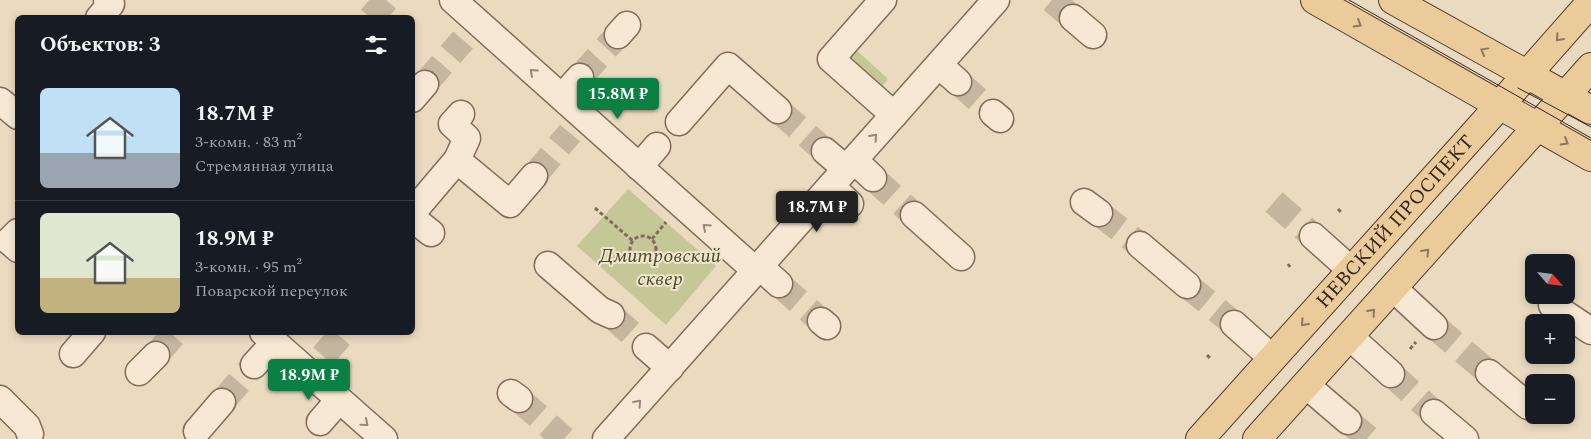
<!DOCTYPE html>
<html lang="ru">
<head>
<meta charset="utf-8">
<style>
  :root { --surface:#171b24; --page:#242831; --text:#f1f3f6; --muted:#9ea1a6; --line:#363941; --accent:#0b8043 }
  body { margin:0; font-family:Spectral,serif; background:var(--page); color:var(--text); height:100vh; display:flex; flex-direction:column; font-size:19px; white-space:nowrap }
  * { box-sizing:border-box; margin:0 }
  p { font-size:16px; color:var(--muted) }
  .icon { flex:none; width:28px; height:28px; fill:none; stroke:currentColor; stroke-width:2; stroke-linecap:round; stroke-linejoin:round }
  .map { position:relative; flex:1; overflow:hidden }
  .drawer { position:absolute; left:15px; top:15px; width:400px; height:320px; display:flex; flex-direction:column; background:var(--surface); border-radius:8px; box-shadow:0 2px 8px #0003 }
  .drawer>* { flex:none }
  .needle { width:32px; rotate:118deg }
  .fabs { position:absolute; left:1525px; top:254px; display:grid; gap:10px }
  .fabs a { display:grid; place-items:center; width:50px; height:50px; border-radius:8px; background:var(--surface); box-shadow:0 2px 8px #0003; font-size:25px }
  .price { position:absolute; translate:-50% -42px; padding:0 11px; border-radius:5px; background:var(--accent); color:#fff; font-size:16px; line-height:32px; filter:drop-shadow(0 1px 2px #0008) }
  .price::after { content:''; position:absolute; left:50%; top:30px; width:15px; height:11px; margin-left:-8px; background:inherit; clip-path:polygon(0 0,100% 0,50% 100%) }
  .price.current { background:#222; color:#fff }
  ul { padding:0; list-style:none }
  li { display:flex; align-items:center; gap:15px; height:125px; padding:0 25px }
  li+li { border-top:1px solid var(--line) }
  li span { display:grid; place-items:center; flex:none; width:140px; height:100px; border-radius:8px; color:#555 }
  li>.icon { margin-inline-start:auto }
  span .icon { width:60px; height:60px; fill:#fffc; stroke-width:1 }
  li b { font-size:21px }
  h2 { display:flex; justify-content:space-between; align-items:center; height:60px; padding:0 25px; font-size:21px }
  .map>svg:first-child { display:block }
  .green { fill:#c6c796 }
  .lines { fill:none; stroke-linecap:round; stroke-linejoin:round }
  .minor-tunnel { stroke:#c5b69f; stroke-width:26; stroke-dasharray:26 13; stroke-linecap:butt }
  .minor-casing { stroke:#826b5a; stroke-width:29 }
  .major-casing { stroke:#503b2e; stroke-width:30 }
  .path { stroke:#826b5a; stroke-width:3; stroke-dasharray:4 2.5; stroke-linecap:butt }
  .minor { stroke:#f6e8d3; stroke-width:26 }
  .major { stroke:#ebcb9a; stroke-width:28 }
  .tram { stroke:#32251d; stroke-width:1 }
  .oneway { stroke:#8e785c }
  .oneway2 { stroke:#948678 }
  .labels { text-anchor:middle; dominant-baseline:central; stroke-width:4; stroke-linejoin:round; paint-order:stroke }
  .street-label { font-size:20px; fill:#32251d; stroke:#f2e5cf }
  .park-label { font-size:20px; font-style:italic; fill:#474d25; stroke:#f2e5cf }
</style>
</head>
<body>
<div class="map">
<svg width="1591" height="439" viewBox="0 0 1591 439">
  <rect width="100%" height="100%" fill="#eadac0"/>
  <g class="green">
    <path d="M852,46L888,79L880,89L843,56Z"/>
    <path d="M628,189L716,266L666,325L577,246Z"/>
  </g>
  <g class="lines">
    <g class="minor-tunnel">
      <path d="M1052,0L1073,18"/>
      <path d="M371,18L386,0"/>
      <path d="M580,77L618,35"/>
      <path d="M958,82L993,113"/>
      <path d="M425,84L463,40"/>
      <path d="M778,110L825,151"/>
      <path d="M534,176L570,133"/>
      <path d="M873,178L914,215"/>
      <path d="M1274,202L1313,236"/>
      <path d="M1099,213L1140,245"/>
      <path d="M779,284L821,321"/>
      <path d="M1187,285L1234,324"/>
      <path d="M611,315L646,347"/>
      <path d="M1434,326L1489,373"/>
      <path d="M156,355L176,332"/>
      <path d="M323,356L344,332"/>
      <path d="M1391,374L1434,413"/>
      <path d="M519,399L564,439"/>
      <path d="M222,402L254,365"/>
      <path d="M1348,421L1369,439"/>
    </g>
    <defs>
      <g id="minor">
        <path d="M453,0L756,271"/>
        <path d="M883,0L831,59L894,115"/>
        <path d="M99,18L111,4L107,0"/>
        <path d="M1073,18L1093,35"/>
        <path d="M618,35L627,25"/>
        <path d="M939,65L958,82"/>
        <path d="M562,97L580,77"/>
        <path d="M412,99L425,84"/>
        <path d="M0,101L18,116"/>
        <path d="M993,113L1000,119"/>
        <path d="M679,122L728,66L778,110"/>
        <path d="M825,151L846,169"/>
        <path d="M457,160L467,138L452,124L461,114"/>
        <path d="M854,160L873,178"/>
        <path d="M639,167L657,146"/>
        <path d="M831,186L850,204"/>
        <path d="M1084,202L1099,213"/>
        <path d="M412,213L457,160L510,204L534,176"/>
        <path d="M914,215L961,257"/>
        <path d="M412,218L431,233"/>
        <path d="M18,232L9,241L18,249"/>
        <path d="M1313,236L1351,270"/>
        <path d="M1140,245L1187,285"/>
        <path d="M548,265L600,310L611,315"/>
        <path d="M759,266L779,284"/>
        <path d="M1393,288L1434,326"/>
        <path d="M1552,305L1591,331"/>
        <path d="M821,321L827,326"/>
        <path d="M1234,324L1272,358"/>
        <path d="M263,332L384,439"/>
        <path d="M1350,337L1391,374"/>
        <path d="M646,347L670,368"/>
        <path d="M73,354L92,332"/>
        <path d="M254,365L274,343"/>
        <path d="M139,372L156,355"/>
        <path d="M1489,373L1528,406"/>
        <path d="M1306,385L1348,421"/>
        <path d="M511,393L519,399"/>
        <path d="M0,399L27,426L30,434"/>
        <path d="M1434,413L1465,439"/>
        <path d="M320,422L339,400"/>
        <path d="M197,431L222,402"/>
        <path d="M606,439L996,0"/>
      </g>
      <g id="major">
        <path d="M1315,0L1591,157"/>
        <path d="M1393,0L1591,110"/>
        <path id="s1" d="M1200,439L1500,105L1591,2"/>
        <path d="M1257,439L1591,67"/>
      </g>
    </defs>
    <use href="#minor" class="minor-casing"/>
    <use href="#major" class="major-casing"/>
    <g class="path">
      <path d="M595,208L633,241"/>
      <path d="M1338,209L1341,212"/>
      <circle cx="643" cy="249" r="13"/>
      <path d="M652,239L666,222"/>
      <path d="M1288,264L1290,267"/>
      <path d="M1410,349L1416,342"/>
      <path d="M1207,355L1211,359"/>
    </g>
    <use href="#minor" class="minor"/>
    <use href="#major" class="major"/>
    <g class="tram">
      <path d="M1349,0L1591,138"/>
      <path d="M1518,88L1591,127"/>
    </g>
  </g>
  <defs><path id="oneway-chevron" d="M-2-3.5L2.5 0L-2 3.5" fill="none" stroke-width="1.6" stroke-linecap="round" stroke-linejoin="round" transform="scale(1.25)"/></defs>
  <g class="oneway">
    <use href="#oneway-chevron" transform="translate(1358 24) rotate(30)"/>
    <use href="#oneway-chevron" transform="translate(1559 38) rotate(132)"/>
    <use href="#oneway-chevron" transform="translate(1484 51) rotate(-151)"/>
    <use href="#oneway-chevron" transform="translate(1565 142) rotate(30)"/>
    <use href="#oneway-chevron" transform="translate(1426 252) rotate(-48)"/>
    <use href="#oneway-chevron" transform="translate(1372 312) rotate(-48)"/>
    <use href="#oneway-chevron" transform="translate(1304 323) rotate(132)"/>
  </g>
  <g class="oneway2">
    <use href="#oneway-chevron" transform="translate(533 72) rotate(-138)"/>
    <use href="#oneway-chevron" transform="translate(874 137) rotate(-48)"/>
    <use href="#oneway-chevron" transform="translate(706 227) rotate(-138)"/>
    <use href="#oneway-chevron" transform="translate(638 403) rotate(-48)"/>
    <use href="#oneway-chevron" transform="translate(365 423) rotate(41)"/>
  </g>
  <g class="labels">
    <g class="street-label">
      <text stroke="none"><textPath href="#s1" startOffset="292">НЕВСКИЙ ПРОСПЕКТ</textPath></text>
    </g>
    <g class="park-label">
      <text x="660" y="256">Дмитровский<tspan x="660" dy="23">сквер</tspan></text>
    </g>
  </g>
</svg>
<div class="fabs">
<a><svg class="needle" viewBox="-14 -14 28 28"><path d="M0-13l5 13h-10z" fill="#e53935"/><path d="M0 13l5-13h-10z" fill="#9ea1a6"/></svg></a>
<a>+</a>
<a>−</a>
</div>
<b class="price" style="left:618px;top:120px">15.8M ₽</b>
<b class="price current" style="left:817px;top:233px">18.7M ₽</b>
<b class="price" style="left:309px;top:401px">18.9M ₽</b>
<section class="drawer">
<h2>Объектов: 3<svg class="icon" aria-label="filters" viewBox="0 0 24 24"><path d="M4 7h16M4 17h16"/><circle cx="9" cy="7" r="2"/><circle cx="15" cy="17" r="2"/></svg></h2>
<ul>
<li><span style="background:linear-gradient(#bfe0f5 65%,#9aa5b1 0)"><svg class="icon" aria-label="home" viewBox="0 0 24 24"><path d="M3 11l9-7 9 7M6 9v11h12V9"/></svg></span><div><b>18.7M ₽</b><p>3-комн. · 83 m²</p><p>Стремянная улица</p></div></li>
<li><span style="background:linear-gradient(#dfe7d0 65%,#c2b280 0)"><svg class="icon" aria-label="home" viewBox="0 0 24 24"><path d="M3 11l9-7 9 7M6 9v11h12V9"/></svg></span><div><b>18.9M ₽</b><p>3-комн. · 95 m²</p><p>Поварской переулок</p></div></li>
</ul>
</section>
</div>
</body>
</html>
